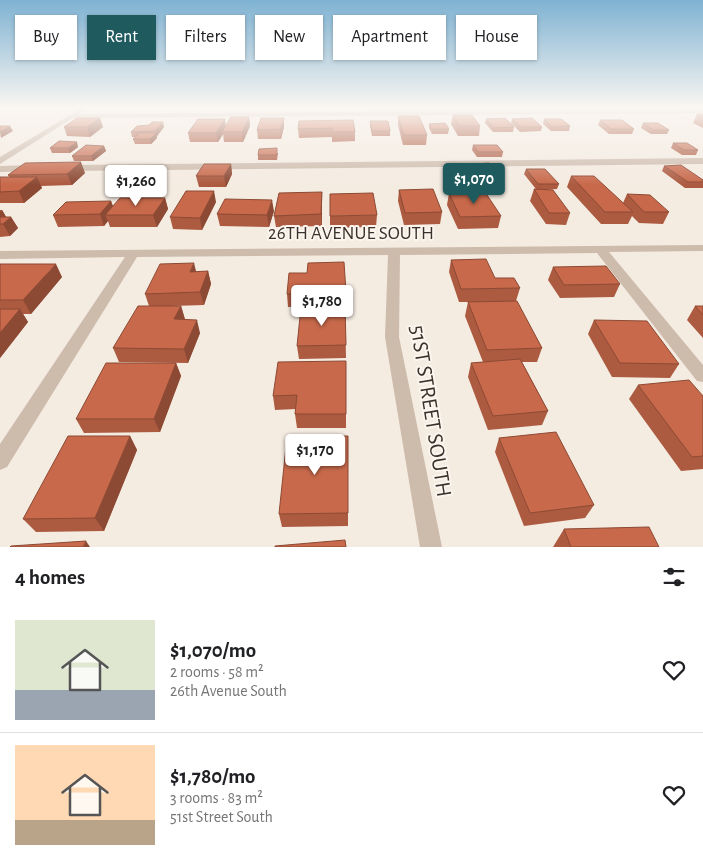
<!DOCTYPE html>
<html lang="en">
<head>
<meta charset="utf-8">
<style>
  :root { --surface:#fff; --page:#f6f6f6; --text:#202124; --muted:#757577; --line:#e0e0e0; --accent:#1f5a5e }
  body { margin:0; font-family:"Alegreya Sans",sans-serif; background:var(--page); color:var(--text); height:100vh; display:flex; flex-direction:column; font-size:19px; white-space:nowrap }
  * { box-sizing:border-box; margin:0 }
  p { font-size:16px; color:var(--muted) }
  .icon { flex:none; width:28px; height:28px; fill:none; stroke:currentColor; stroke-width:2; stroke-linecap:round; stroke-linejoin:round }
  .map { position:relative; height:547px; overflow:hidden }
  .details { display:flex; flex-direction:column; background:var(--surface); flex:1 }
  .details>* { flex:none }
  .top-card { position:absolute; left:15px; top:15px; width:674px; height:45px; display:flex; gap:10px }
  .price { position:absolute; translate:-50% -42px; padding:0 11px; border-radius:5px; background:#fff; color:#222; font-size:16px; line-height:32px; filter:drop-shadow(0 1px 2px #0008) }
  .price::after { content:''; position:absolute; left:50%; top:30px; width:15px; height:11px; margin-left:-8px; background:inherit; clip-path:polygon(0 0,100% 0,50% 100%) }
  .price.on { background:var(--accent); color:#fff }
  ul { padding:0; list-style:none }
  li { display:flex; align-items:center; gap:15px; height:125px; padding:0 15px }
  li+li { border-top:1px solid var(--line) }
  li span { display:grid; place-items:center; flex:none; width:140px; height:100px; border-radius:0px; color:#555 }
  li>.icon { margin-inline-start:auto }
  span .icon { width:60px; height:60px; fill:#fffc; stroke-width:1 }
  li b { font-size:21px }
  h2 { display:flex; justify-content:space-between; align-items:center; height:60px; padding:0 15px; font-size:21px }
  .chip { padding:0 18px; border-radius:0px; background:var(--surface); box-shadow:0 1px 4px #0004; font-size:18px; line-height:45px }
  .chip.on { background:var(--accent); color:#fff }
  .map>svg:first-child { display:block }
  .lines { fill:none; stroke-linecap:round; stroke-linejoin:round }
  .minor { fill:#cdbbac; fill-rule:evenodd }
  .wall { fill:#ac5a40 }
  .shaded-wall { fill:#8c4a34 }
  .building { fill:#c8694b; stroke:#8c4a34 }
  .labels { text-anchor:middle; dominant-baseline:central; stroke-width:4; stroke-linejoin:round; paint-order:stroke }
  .street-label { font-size:19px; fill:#3b302b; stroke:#fbf5ee }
  .near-street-label { font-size:22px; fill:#3b302b; stroke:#fbf5ee }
</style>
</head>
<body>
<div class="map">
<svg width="703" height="547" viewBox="0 0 703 547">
  <rect width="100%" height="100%" fill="#f4ebe1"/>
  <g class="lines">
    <g class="minor">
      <path d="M703,109V113L73,118L0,164V157L80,109L83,111L80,114Z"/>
      <path d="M703,158V164L68,171L64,168L68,165Z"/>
      <path d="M0,166L33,165L37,168L33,171L0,172Z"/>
      <path d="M703,245V251L609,252L703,365V382L697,381L597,253L400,255L399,337L442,547H420L385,337L388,255L137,257L7,467L0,470V444L125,257L0,259V251Z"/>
    </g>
  </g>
  <g class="wall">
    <path d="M697,114H703V128L693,123Z"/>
    <path d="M453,115L480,126L479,136H458L451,124Z"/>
    <path d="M398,116L427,135L426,145H403L398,125Z"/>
    <path d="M249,117L250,126L243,142H224L223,134L218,142H190L188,133L226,126Z"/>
    <path d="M486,119L514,127L513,132H493L485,123Z"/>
    <path d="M512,119L542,127L541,131L520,132L511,123Z"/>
    <path d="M544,119L570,126L569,131H551L543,124Z"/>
    <path d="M353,120L355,132V141L332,142V137L299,138L298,129Z"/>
    <path d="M600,120L634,129L632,134H609L598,125Z"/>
    <path d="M370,121L390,131V136H372L370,126Z"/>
    <path d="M643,123L669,130L667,134H651L641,128Z"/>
    <path d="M429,124L449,129L448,134H432L429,128Z"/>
    <path d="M64,127H103L90,137L67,136Z"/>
    <path d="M164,127L157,136V138L151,144H135L133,139L136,137H132L131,132Z"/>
    <path d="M284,127L281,139H258L257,130Z"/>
    <path d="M673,143L698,150L696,155H682L671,148Z"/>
    <path d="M473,145L503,152L502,157H477L472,150Z"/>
    <path d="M104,146L106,151L93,161H74L72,156Z"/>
    <path d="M78,147L70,153H52L50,148Z"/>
    <path d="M278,153L277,160H258V155Z"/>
    <path d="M231,164L232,174L226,187H199L196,176Z"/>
    <path d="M447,166L499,175L496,185L453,188L446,176Z"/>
    <path d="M664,166L703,180V188H685L662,171Z"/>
    <path d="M526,169L559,184L557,189L546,190L570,213L566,225L546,224L530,201L534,189H536L524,174Z"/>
    <path d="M85,173L72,185L41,186L42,188L24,203H0V177H9L8,175Z"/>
    <path d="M571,176L623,203L627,194L669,212L663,224L639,223L632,216L628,224H601L567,187Z"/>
    <path d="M399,190L442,212L440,224L404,225L398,201Z"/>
    <path d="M322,192V226L276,227L274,216Z"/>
    <path d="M449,193L501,216L498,228L458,229L447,205Z"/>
    <path d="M165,198L168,209L157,227H110L108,221L104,226L58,227L53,215L111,201L113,206Z"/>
    <path d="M216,202L202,230L173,229L170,217Z"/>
    <path d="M0,210H2L6,217H11L18,228L10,236L0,237Z"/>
    <path d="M274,211L269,227L220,226L217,214Z"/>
    <path d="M377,215L376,227L330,228V216Z"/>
    <path d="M451,260L520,288L516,301L542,348L537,362H522L548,411L542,425L488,430L468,377L471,363L483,362L465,316L468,302H482H459L449,272Z"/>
    <path d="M0,264L62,277L31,314H23L28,322L0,358Z"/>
    <path d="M553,267L620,284L614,297L560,298L548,280Z"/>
    <path d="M208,271L211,284L204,305L172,306H181L185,319L200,333L188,363L119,362L113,348L149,306L145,294L196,272Z"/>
    <path d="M346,292L347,305L288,307L287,294Z"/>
    <path d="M695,306H703V338L687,320Z"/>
    <path d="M345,307L346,358L299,359L297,346Z"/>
    <path d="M594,320L679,364L670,378L612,377L588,334Z"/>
    <path d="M346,361V428H297L295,414L296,409L275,410L273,396Z"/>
    <path d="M176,363L181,376L160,432L84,433L76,419Z"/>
    <path d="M638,385L703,396V469L681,471L629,399Z"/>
    <path d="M130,436L137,450L104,531L36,532L23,519Z"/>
    <path d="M348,436V526L282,527L279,514Z"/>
    <path d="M499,438L594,505L585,518L524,526L495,452Z"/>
    <path d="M564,529L659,547H553Z"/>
  </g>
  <g class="shaded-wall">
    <path d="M249,117L250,126L243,142L242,132Z"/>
    <path d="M100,118L103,127L90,137L87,127Z"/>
    <path d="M284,118V127L281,139L280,129Z"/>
    <path d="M225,119L226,128L222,132L223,134L218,142L216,133Z"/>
    <path d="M163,122L164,127L157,136V138L151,144L150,139L155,133V131Z"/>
    <path d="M10,126L13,131L1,138L0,132Z"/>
    <path d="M77,142L78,147L70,153L68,148Z"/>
    <path d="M104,146L106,151L93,161L91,156Z"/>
    <path d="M81,162L85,173L72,185L67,174Z"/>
    <path d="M231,164L232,174L226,187L224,176Z"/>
    <path d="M37,177L42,188L24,203L19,191Z"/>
    <path d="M214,191L216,202L202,230L200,218Z"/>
    <path d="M322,192V226L321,214Z"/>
    <path d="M165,198L168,209L157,227L153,215Z"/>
    <path d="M272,200L274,211L269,227L267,215Z"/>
    <path d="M111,201L115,213L105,215L108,221L104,226L100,214Z"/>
    <path d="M2,210L8,220L11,217L18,228L10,236L3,224H0V212Z"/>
    <path d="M194,263L197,275L190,272Z"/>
    <path d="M56,264L62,277L31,314L23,300Z"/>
    <path d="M208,271L211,284L204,305L200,292Z"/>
    <path d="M181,306L185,320L174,319Z"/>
    <path d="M20,309L28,322L0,358V333Z"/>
    <path d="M197,320L200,333L188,363L184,349Z"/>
    <path d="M176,363L181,376L160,432L154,419Z"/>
    <path d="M130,436L137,450L104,531L95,518Z"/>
    <path d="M86,541L90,547H83Z"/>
  </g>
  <g class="building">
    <path d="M697,114H703V117Z"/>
    <path d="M453,115H472L480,126H460Z"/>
    <path d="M398,116H419L427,135H404Z"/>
    <path d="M231,117H249L242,132H222Z"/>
    <path d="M77,118H100L87,127H64Z"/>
    <path d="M261,118H284L280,129L257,130Z"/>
    <path d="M505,118L514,127L494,128L486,119Z"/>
    <path d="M532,118L542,127H521L512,119Z"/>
    <path d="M198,119H225L216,133H188Z"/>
    <path d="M544,119H561L570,126L552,127Z"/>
    <path d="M353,120L355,132H332V128L298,129L299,121Z"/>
    <path d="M600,120H622L634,129H611Z"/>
    <path d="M370,121H388L390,131H372Z"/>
    <path d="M152,122H163L155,131L131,132L137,126L149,125Z"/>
    <path d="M445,123L449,129H432L429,124Z"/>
    <path d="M643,123H658L669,130H653Z"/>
    <path d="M0,126H10L0,132Z"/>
    <path d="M140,133H156L150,139H133Z"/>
    <path d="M59,141L77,142L68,148H50Z"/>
    <path d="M673,143H687L698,150H684Z"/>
    <path d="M86,145L104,146L91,156H72Z"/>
    <path d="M473,145H497L503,152H478Z"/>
    <path d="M277,148V155H258L259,149Z"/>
    <path d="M81,162L67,174L8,175L25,163Z"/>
    <path d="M489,163L499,175L455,177L447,166Z"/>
    <path d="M204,164H231L224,176H196Z"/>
    <path d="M681,165L703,180V182H688L664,166Z"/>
    <path d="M526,169H545L559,184H538Z"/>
    <path d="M571,176H594L633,212H605Z"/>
    <path d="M0,177H37L19,191L0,192Z"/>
    <path d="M433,189L442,212L405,213L399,190Z"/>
    <path d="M534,189L553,190L570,213H549Z"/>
    <path d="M186,191H214L200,218L170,217Z"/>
    <path d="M322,192L321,214L274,216L279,193Z"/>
    <path d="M485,192L501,216L460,217L449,193Z"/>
    <path d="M373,193L377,215L330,216V194Z"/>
    <path d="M627,194L650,195L669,212H644Z"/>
    <path d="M120,198H165L153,215H105Z"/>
    <path d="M225,199L272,200L267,215L217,214Z"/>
    <path d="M111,201L100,214L53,215L66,202Z"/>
    <path d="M0,217H11L3,224H0Z"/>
    <path d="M486,259L495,278H514L520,288L461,289L451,260Z"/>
    <path d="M344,262L346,292L287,294L289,273H307L308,263Z"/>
    <path d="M194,263L190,272L208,271L200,292L145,294L160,264Z"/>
    <path d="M0,264H56L23,300H0Z"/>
    <path d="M606,266L620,284L564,285L553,267Z"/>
    <path d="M517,301L542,348L487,350L468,302Z"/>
    <path d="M138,306H181L174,319L197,320L184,349L113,348Z"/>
    <path d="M695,306H703V315Z"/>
    <path d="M301,307H345L346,345L297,346Z"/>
    <path d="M0,309H20L0,333Z"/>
    <path d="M594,320L647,321L679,364L620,363Z"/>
    <path d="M520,359L548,411L493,416L471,363Z"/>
    <path d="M346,361V414H295L297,395L273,396L278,362Z"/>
    <path d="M106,363H176L154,419H76Z"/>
    <path d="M689,380L703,396V456L692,457L638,385Z"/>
    <path d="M556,432L594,505L530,513L499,438Z"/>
    <path d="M68,436H130L95,518L23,519Z"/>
    <path d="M348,436V513L279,514L287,437Z"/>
    <path d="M649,527L659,547H571L564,529Z"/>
    <path d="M345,540L346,547H275V546Z"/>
    <path d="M86,541L83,547H10L11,546Z"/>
  </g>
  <linearGradient id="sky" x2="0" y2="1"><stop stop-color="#7eb2d2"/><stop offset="0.58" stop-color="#faf6f2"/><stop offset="1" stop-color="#faf6f2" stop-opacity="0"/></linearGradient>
  <rect width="703" height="185" fill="url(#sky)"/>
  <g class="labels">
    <g class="street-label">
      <text x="351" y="233">26TH AVENUE SOUTH</text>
    </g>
    <g class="near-street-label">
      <text transform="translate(431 411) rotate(81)">51ST STREET SOUTH</text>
    </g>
  </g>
</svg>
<b class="price on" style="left:474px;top:205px">$1,070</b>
<b class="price" style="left:136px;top:207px">$1,260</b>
<b class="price" style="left:322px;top:327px">$1,780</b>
<b class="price" style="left:315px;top:476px">$1,170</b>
<div class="top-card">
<a class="chip">Buy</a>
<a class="chip on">Rent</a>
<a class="chip">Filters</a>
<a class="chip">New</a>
<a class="chip">Apartment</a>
<a class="chip">House</a>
</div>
</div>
<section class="details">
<h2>4 homes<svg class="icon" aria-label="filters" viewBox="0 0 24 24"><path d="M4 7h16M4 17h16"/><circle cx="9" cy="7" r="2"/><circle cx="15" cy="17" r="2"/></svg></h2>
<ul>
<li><span style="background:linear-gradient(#dfe7d0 70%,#9aa5b1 0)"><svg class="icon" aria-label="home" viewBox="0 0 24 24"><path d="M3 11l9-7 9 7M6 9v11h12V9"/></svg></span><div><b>$1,070/mo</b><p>2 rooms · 58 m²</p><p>26th Avenue South</p></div><svg class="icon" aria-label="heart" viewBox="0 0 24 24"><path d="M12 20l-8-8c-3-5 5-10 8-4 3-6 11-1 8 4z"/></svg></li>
<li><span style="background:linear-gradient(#ffd9b3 75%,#b9a48a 0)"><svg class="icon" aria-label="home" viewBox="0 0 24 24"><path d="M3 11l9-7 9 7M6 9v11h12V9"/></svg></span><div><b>$1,780/mo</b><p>3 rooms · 83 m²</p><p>51st Street South</p></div><svg class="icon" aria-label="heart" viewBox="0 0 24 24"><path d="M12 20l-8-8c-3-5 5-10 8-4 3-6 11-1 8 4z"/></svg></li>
</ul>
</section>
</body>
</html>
